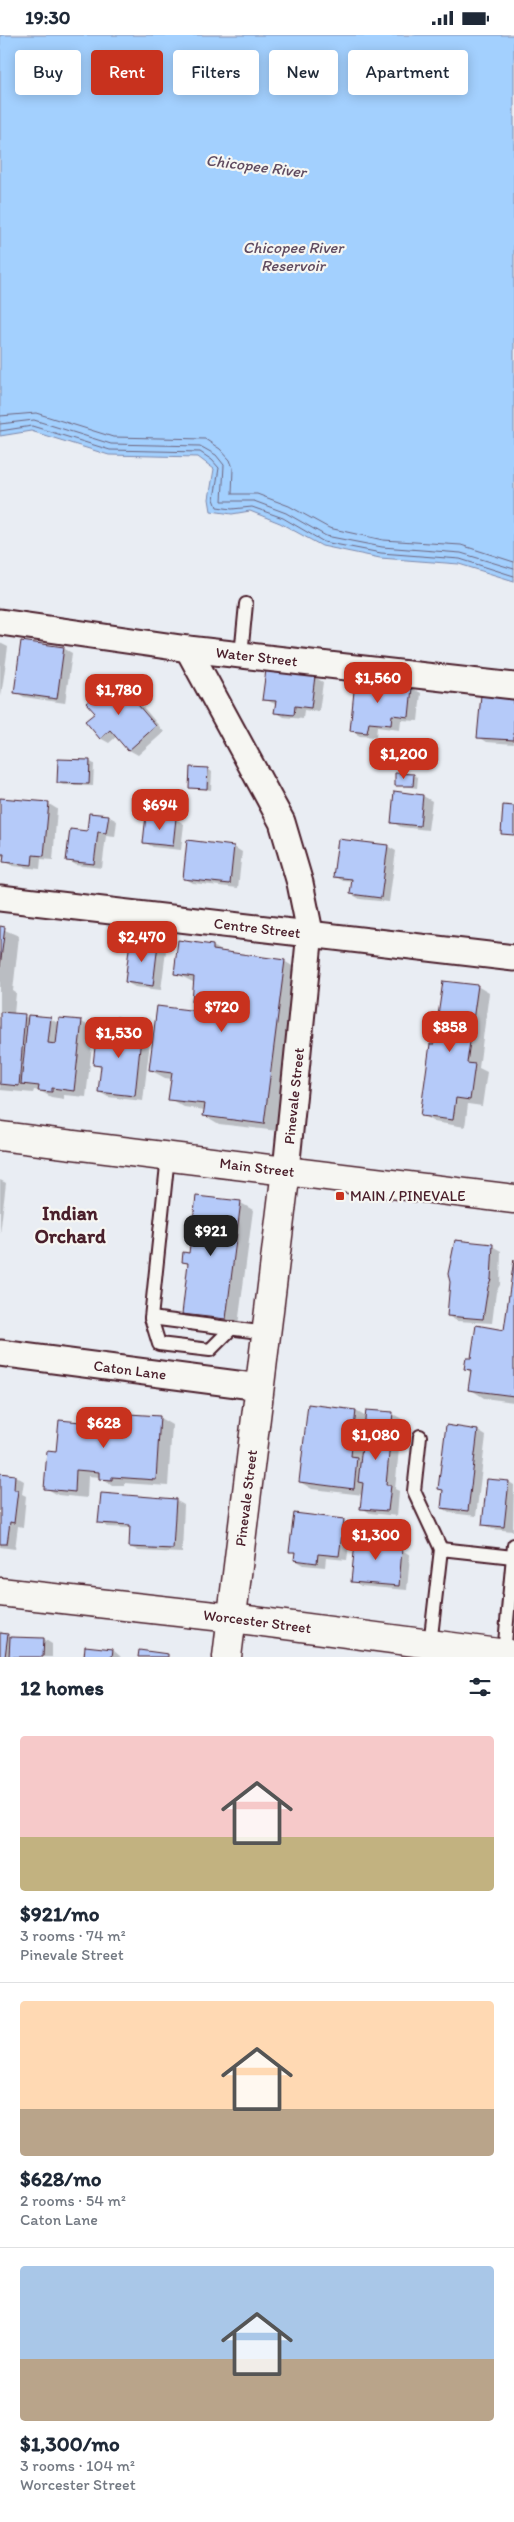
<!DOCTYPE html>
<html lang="en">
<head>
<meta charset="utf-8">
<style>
  :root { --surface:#fff; --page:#f6f6f7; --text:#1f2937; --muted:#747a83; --line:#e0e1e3; --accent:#c8321e }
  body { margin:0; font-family:Itim,sans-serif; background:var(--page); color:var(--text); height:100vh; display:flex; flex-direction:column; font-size:19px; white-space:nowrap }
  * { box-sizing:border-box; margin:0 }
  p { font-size:16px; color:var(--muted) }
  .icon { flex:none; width:28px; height:28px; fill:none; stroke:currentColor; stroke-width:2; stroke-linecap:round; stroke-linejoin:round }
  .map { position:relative; height:1622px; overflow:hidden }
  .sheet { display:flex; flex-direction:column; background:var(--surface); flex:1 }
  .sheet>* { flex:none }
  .hud { position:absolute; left:15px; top:15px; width:485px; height:45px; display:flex; gap:10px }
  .price { position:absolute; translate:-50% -42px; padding:0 11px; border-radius:10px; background:var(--accent); color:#fff; font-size:16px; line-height:32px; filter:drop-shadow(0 1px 2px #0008) }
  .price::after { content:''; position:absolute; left:50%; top:30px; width:15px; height:11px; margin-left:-8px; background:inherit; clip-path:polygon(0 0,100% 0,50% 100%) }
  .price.current { background:#222; color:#fff }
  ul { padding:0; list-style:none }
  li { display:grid; align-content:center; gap:10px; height:265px; padding:0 20px }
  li+li { border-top:1px solid var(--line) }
  li span { display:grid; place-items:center; height:155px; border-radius:5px; color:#555 }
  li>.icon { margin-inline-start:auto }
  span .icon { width:90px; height:90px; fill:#fffc; stroke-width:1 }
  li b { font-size:21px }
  h2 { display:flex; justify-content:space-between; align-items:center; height:60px; padding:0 20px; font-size:21px }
  .chip { padding:0 18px; border-radius:5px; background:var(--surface); box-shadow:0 2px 12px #0003; font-size:18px; line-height:45px }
  .chip.current { background:var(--accent); color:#fff }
  .status { display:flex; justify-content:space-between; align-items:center; height:35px; padding:0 25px; background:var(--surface); direction:ltr }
  .status svg { height:14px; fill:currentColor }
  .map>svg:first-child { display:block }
  .water { fill:#a3d0fe; stroke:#7f89aa }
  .shadow { fill:#0003 }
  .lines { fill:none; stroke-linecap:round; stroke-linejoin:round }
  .shore { stroke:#6e667f; stroke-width:1 }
  .building { fill:#b5caf9; stroke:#4a1f2b }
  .service-casing { stroke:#4a1f2b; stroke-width:16 }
  .minor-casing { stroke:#4a1f2b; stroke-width:29 }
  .tertiary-casing { stroke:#4a1f2b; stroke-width:31 }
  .secondary-casing { stroke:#4a1f2b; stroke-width:31 }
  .service { stroke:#f6f6f2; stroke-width:12 }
  .minor { stroke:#f6f6f2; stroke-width:25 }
  .tertiary { stroke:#f6f6f2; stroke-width:28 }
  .secondary { stroke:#f6f6f2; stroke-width:28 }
  .poi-dot { fill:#c8321e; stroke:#f6f6f2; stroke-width:2 }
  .labels { text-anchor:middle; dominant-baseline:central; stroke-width:4.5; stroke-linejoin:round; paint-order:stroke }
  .street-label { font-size:15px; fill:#4a1f2b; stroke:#f6f6f2 }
  .poi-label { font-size:15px; fill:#4a1f2b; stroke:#f6f6f2; text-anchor:start }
  .water-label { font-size:16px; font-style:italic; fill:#604b60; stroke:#f6f6f2 }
  .district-label { font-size:20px; font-weight:bold; fill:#4a1f2b; stroke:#f6f6f2 }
</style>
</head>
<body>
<div class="status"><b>19:30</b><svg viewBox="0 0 49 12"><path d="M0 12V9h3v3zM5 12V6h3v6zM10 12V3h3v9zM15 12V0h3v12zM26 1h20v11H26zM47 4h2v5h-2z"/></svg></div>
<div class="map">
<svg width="514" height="1622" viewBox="0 0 514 1622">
  <rect width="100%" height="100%" fill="#e9edf3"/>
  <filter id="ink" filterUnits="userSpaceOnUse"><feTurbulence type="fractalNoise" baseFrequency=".02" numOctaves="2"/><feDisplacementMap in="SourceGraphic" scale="10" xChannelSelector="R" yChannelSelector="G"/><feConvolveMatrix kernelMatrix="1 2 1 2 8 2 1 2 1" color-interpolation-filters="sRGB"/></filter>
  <g filter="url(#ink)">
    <path class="water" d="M0,0H514V546L459,529L380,523L322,511L280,488L250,476L232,479L211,476L209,464L214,434L198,422L109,420L31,396L0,401Z"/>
    <g class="shadow">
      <path d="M0,608L8,612L1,662H0Z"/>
      <path d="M63,613L72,618L65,668L24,662L16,657Z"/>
      <path d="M314,642L323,647L319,677L304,675L303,684L284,682L276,677L277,670L264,664Z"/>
      <path d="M115,644L124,649L164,697L138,720L129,715L117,701L109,708L100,703L97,678Z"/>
      <path d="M357,647L412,653L421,658L418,686L401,685L400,695L377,692L376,702L360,701L351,696Z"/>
      <path d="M514,664V709L487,707L479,702Z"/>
      <path d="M89,726L94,729L93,751L63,750L59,748Z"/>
      <path d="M208,734L212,737L211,755L190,752Z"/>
      <path d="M414,740L418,742L417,753L396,750Z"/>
      <path d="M396,758L423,761L432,766L428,795L401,792L392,787Z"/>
      <path d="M49,769L57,774L53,825L41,824L40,834L13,831L5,826V823L0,820V775Z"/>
      <path d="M108,781L117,786L115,802L106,801L102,833L76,830L68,825L88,798Z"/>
      <path d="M176,784L184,789L181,815L153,812L144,807Z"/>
      <path d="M387,811L396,816L389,867L360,864L351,859L353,847L343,846L335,841Z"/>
      <path d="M234,812L242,817L238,853L193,848L184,843Z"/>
      <path d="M0,893L19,901L13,956L16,958L14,979L29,983L50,984L60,989L82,987L94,994L86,1062L64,1060V1064L51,1062L40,1056L34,1055L33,1058L0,1055Z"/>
      <path d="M157,911L166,916L161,955L135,952L126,947Z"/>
      <path d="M213,911L225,918L284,926L299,935L278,1096L219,1089L204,1080L205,1075L184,1072L170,1064L172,1044L165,1043L150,1035L215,980V975H208L193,966L195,948L175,938Z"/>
      <path d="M477,951L489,958L479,1033L487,1037L482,1071L468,1069L465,1092L434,1087L422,1080L435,1010Z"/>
      <path d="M117,984L132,989L131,993L142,994L151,999L143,1066L108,1062L99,1057L102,1033L94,1029L106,1005L116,990Z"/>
      <path d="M0,1145L6,1148L0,1199Z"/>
      <path d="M241,1168L253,1175L238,1290L195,1285L183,1278L189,1230L183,1226Z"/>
      <path d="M492,1211L501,1216L500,1250L496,1257L492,1288L457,1286L448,1281Z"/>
      <path d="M514,1233V1367L484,1363L470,1354L472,1338L466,1334L505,1296Z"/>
      <path d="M356,1376L366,1382L367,1376L393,1379L402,1384L395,1454L399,1456L397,1481L370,1478L362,1473L363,1460L312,1454L300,1447Z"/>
      <path d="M160,1383L172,1390L168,1451L124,1448V1451H112L100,1442L88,1441L87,1463L58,1460L46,1453L58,1419L83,1389Z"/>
      <path d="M478,1396L486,1401L476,1481L451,1478L442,1473L444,1456L440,1454Z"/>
      <path d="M0,1440L15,1441L24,1446L22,1459L26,1461L23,1492L18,1491L15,1514L0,1512Z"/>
      <path d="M489,1445L509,1447L514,1450L513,1496L492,1494L484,1489Z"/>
      <path d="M175,1465L184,1470L182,1518L139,1516L130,1512L131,1493L108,1492L100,1488Z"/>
      <path d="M343,1485L352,1490L347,1525L326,1523L325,1532L304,1530L295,1525L296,1519L291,1516Z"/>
      <path d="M387,1502L395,1507L394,1515H402L410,1520L407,1555L361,1551L353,1546Z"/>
      <path d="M0,1596L13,1604H44L52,1609V1622H0Z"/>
      <path d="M86,1613L113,1615L121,1622H85Z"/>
    </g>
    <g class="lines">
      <g class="shore">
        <path d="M0,381L36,378L113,402L205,404L220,414L230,425L233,433L232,459H257L289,471L329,493L383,505L461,510L514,527"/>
        <path d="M0,389L34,385L111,409L200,411L216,420L224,430L222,466H254L286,478L326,501L382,512L461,518L514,534"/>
        <path d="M0,396L32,391L110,415L200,417L212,425L219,433L214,464L217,472L232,474L252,472L283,483L324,507L381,518L460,524L514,541"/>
      </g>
    </g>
    <g class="building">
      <path d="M21,606L64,612L57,664L14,658Z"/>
      <path d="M266,635L315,641L311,673L295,671L294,680L274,678L276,666L262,665Z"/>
      <path d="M115,643L156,691L128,716L110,695L100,704L85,686L95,678L86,668Z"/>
      <path d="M355,646L412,652L409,682L392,680L391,690L369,688L367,698L350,696Z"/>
      <path d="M481,660L514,662V705L477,703Z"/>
      <path d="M58,724L90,725L89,749L57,748Z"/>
      <path d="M190,732L208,733L207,754L189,753Z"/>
      <path d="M395,738L414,739L413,751H395Z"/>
      <path d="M394,756L423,760L420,791L391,788Z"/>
      <path d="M0,763L49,767L44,821L33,820L32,830L3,827L4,819H0Z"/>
      <path d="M503,770L514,771V800L501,799Z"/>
      <path d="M89,778L109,780L106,798L98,797L94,829L66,826L70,794L87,796Z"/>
      <path d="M146,780L176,783L173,811L143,808Z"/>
      <path d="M338,804L388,810L381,863L350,859L352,844L333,842Z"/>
      <path d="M187,805L234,811L230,849L183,844Z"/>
      <path d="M0,891L5,892L0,932Z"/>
      <path d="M178,905L213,910V915L285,925L264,1089L203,1081L205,1069L168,1065L172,1038L149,1035L157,971L214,978L215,969L192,967L194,942L174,939Z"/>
      <path d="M130,906L158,909L153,951L125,947Z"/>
      <path d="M443,946L478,950L467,1028L475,1029L470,1065L456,1063L453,1085L420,1081L430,1009H434Z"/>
      <path d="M0,977L25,979L19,1051L0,1049Z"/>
      <path d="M28,980L51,982L48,1008L56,1009L59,983L82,985L74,1056L52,1053V1057L38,1056L39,1051L21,1049Z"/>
      <path d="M116,982L123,983V990L142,993L135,1061L98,1057L101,1031L93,1030L96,1003L105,1004L106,988L115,989Z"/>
      <path d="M196,1161L241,1166L226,1284L182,1279L188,1228L182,1227L183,1217L189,1218Z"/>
      <path d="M455,1205L493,1209L491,1244L488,1252L483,1284L447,1281L450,1247L448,1239Z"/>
      <path d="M514,1224V1361L468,1355L471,1335L464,1334L466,1323H471L476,1290L504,1295Z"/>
      <path d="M308,1369L356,1375L351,1421L357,1422L354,1454L299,1447Z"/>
      <path d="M366,1375L393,1377L386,1450H391L388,1476L360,1474L363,1448L358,1447Z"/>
      <path d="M82,1376L160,1381L156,1445L112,1442V1445L99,1444V1437L76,1435L75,1457L44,1454L47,1416L56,1417L59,1385L81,1387Z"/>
      <path d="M446,1390L478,1395L468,1476L441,1473L443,1455L438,1454Z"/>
      <path d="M0,1438L15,1440L14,1455H18L14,1488L10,1487L7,1509H0Z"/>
      <path d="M487,1444L509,1446L504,1492L482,1490Z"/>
      <path d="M101,1458L176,1464L173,1514L129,1512L130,1490L98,1488Z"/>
      <path d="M294,1478L344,1484L339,1521L318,1519L317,1528L294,1525L295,1517H289Z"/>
      <path d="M356,1498L387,1501L386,1513L402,1514L399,1551L351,1547Z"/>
      <path d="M0,1598L8,1599L5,1622H0Z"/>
      <path d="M10,1602L44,1603L43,1622H9Z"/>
      <path d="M85,1611L113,1614L112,1622H84Z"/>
      <path d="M139,1615L168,1619V1622H138Z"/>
    </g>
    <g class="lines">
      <defs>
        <g id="service">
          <path d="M241,620L246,569"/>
          <path d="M168,1121L151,1283L159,1309L210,1315L232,1293"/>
          <path d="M151,1283L267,1298"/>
          <path d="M420,1401L414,1456L441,1514"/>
          <path d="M430,1610L441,1514L513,1522"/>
          <path d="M504,1619L514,1510"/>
        </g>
        <g id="minor">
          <path id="s1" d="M0,587L188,614L514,651"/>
          <path d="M188,614L282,787L300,848L310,897L286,1135"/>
          <path id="s2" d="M0,863L514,923"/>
          <path id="s3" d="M0,1318L260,1352"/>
        </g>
        <g id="tertiary">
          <path id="s4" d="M0,1557L232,1583L514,1620"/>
          <path id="s5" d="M227,1622L286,1135"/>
        </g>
        <g id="secondary">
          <path id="s6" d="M0,1101L514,1164"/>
        </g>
      </defs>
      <use href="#service" class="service-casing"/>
      <use href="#minor" class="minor-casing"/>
      <use href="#tertiary" class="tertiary-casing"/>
      <use href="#secondary" class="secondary-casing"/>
      <use href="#service" class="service"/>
      <use href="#minor" class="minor"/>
      <use href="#tertiary" class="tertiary"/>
      <use href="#secondary" class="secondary"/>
    </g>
  </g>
  <rect class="poi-dot" x="335" y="1156" width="10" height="10" rx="2.5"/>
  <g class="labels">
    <g class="street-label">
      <text stroke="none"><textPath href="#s1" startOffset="259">Water Street</textPath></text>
      <text stroke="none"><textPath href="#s2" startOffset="259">Centre Street</textPath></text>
      <text transform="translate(294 1061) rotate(-84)">Pinevale Street</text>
      <text stroke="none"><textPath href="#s6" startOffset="259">Main Street</textPath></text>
      <text stroke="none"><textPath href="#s3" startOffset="131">Caton Lane</textPath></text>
      <text stroke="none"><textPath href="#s5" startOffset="160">Pinevale Street</textPath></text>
      <text stroke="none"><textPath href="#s4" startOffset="259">Worcester Street</textPath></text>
    </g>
    <g class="poi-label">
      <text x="350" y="1161">MAIN / PINEVALE</text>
    </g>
    <g class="water-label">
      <text transform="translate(256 131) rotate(7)">Chicopee River</text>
      <text x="293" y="212">Chicopee River<tspan x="293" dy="18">Reservoir</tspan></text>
    </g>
    <g class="district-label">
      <text x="70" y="1178">Indian<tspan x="70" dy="23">Orchard</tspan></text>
    </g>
  </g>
</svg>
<b class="price" style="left:378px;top:669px">$1,560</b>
<b class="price" style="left:119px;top:681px">$1,780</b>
<b class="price" style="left:404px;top:745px">$1,200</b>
<b class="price" style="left:160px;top:796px">$694</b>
<b class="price" style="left:142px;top:928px">$2,470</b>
<b class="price" style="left:222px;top:998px">$720</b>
<b class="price" style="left:450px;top:1018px">$858</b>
<b class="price" style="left:119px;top:1024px">$1,530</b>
<b class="price current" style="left:211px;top:1222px">$921</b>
<b class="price" style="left:104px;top:1414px">$628</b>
<b class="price" style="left:376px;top:1426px">$1,080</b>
<b class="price" style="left:376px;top:1526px">$1,300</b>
<div class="hud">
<a class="chip">Buy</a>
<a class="chip current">Rent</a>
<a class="chip">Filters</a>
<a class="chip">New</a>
<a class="chip">Apartment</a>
</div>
</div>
<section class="sheet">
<h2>12 homes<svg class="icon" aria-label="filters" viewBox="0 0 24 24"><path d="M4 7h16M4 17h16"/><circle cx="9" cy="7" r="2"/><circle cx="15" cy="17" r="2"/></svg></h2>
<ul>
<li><span style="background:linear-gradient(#f6c9c9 65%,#c2b280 0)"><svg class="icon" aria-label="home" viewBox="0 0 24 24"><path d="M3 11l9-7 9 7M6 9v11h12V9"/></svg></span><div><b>$921/mo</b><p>3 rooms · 74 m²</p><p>Pinevale Street</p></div></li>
<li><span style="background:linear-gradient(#ffd9b3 70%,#b9a48a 0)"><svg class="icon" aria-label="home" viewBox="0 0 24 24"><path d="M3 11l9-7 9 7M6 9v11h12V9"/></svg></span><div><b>$628/mo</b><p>2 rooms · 54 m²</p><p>Caton Lane</p></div></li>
<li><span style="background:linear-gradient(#a9c7e8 60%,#b9a48a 0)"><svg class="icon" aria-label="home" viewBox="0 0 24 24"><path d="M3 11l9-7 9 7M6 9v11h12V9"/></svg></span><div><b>$1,300/mo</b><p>3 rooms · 104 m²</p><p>Worcester Street</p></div></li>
</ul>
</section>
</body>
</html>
